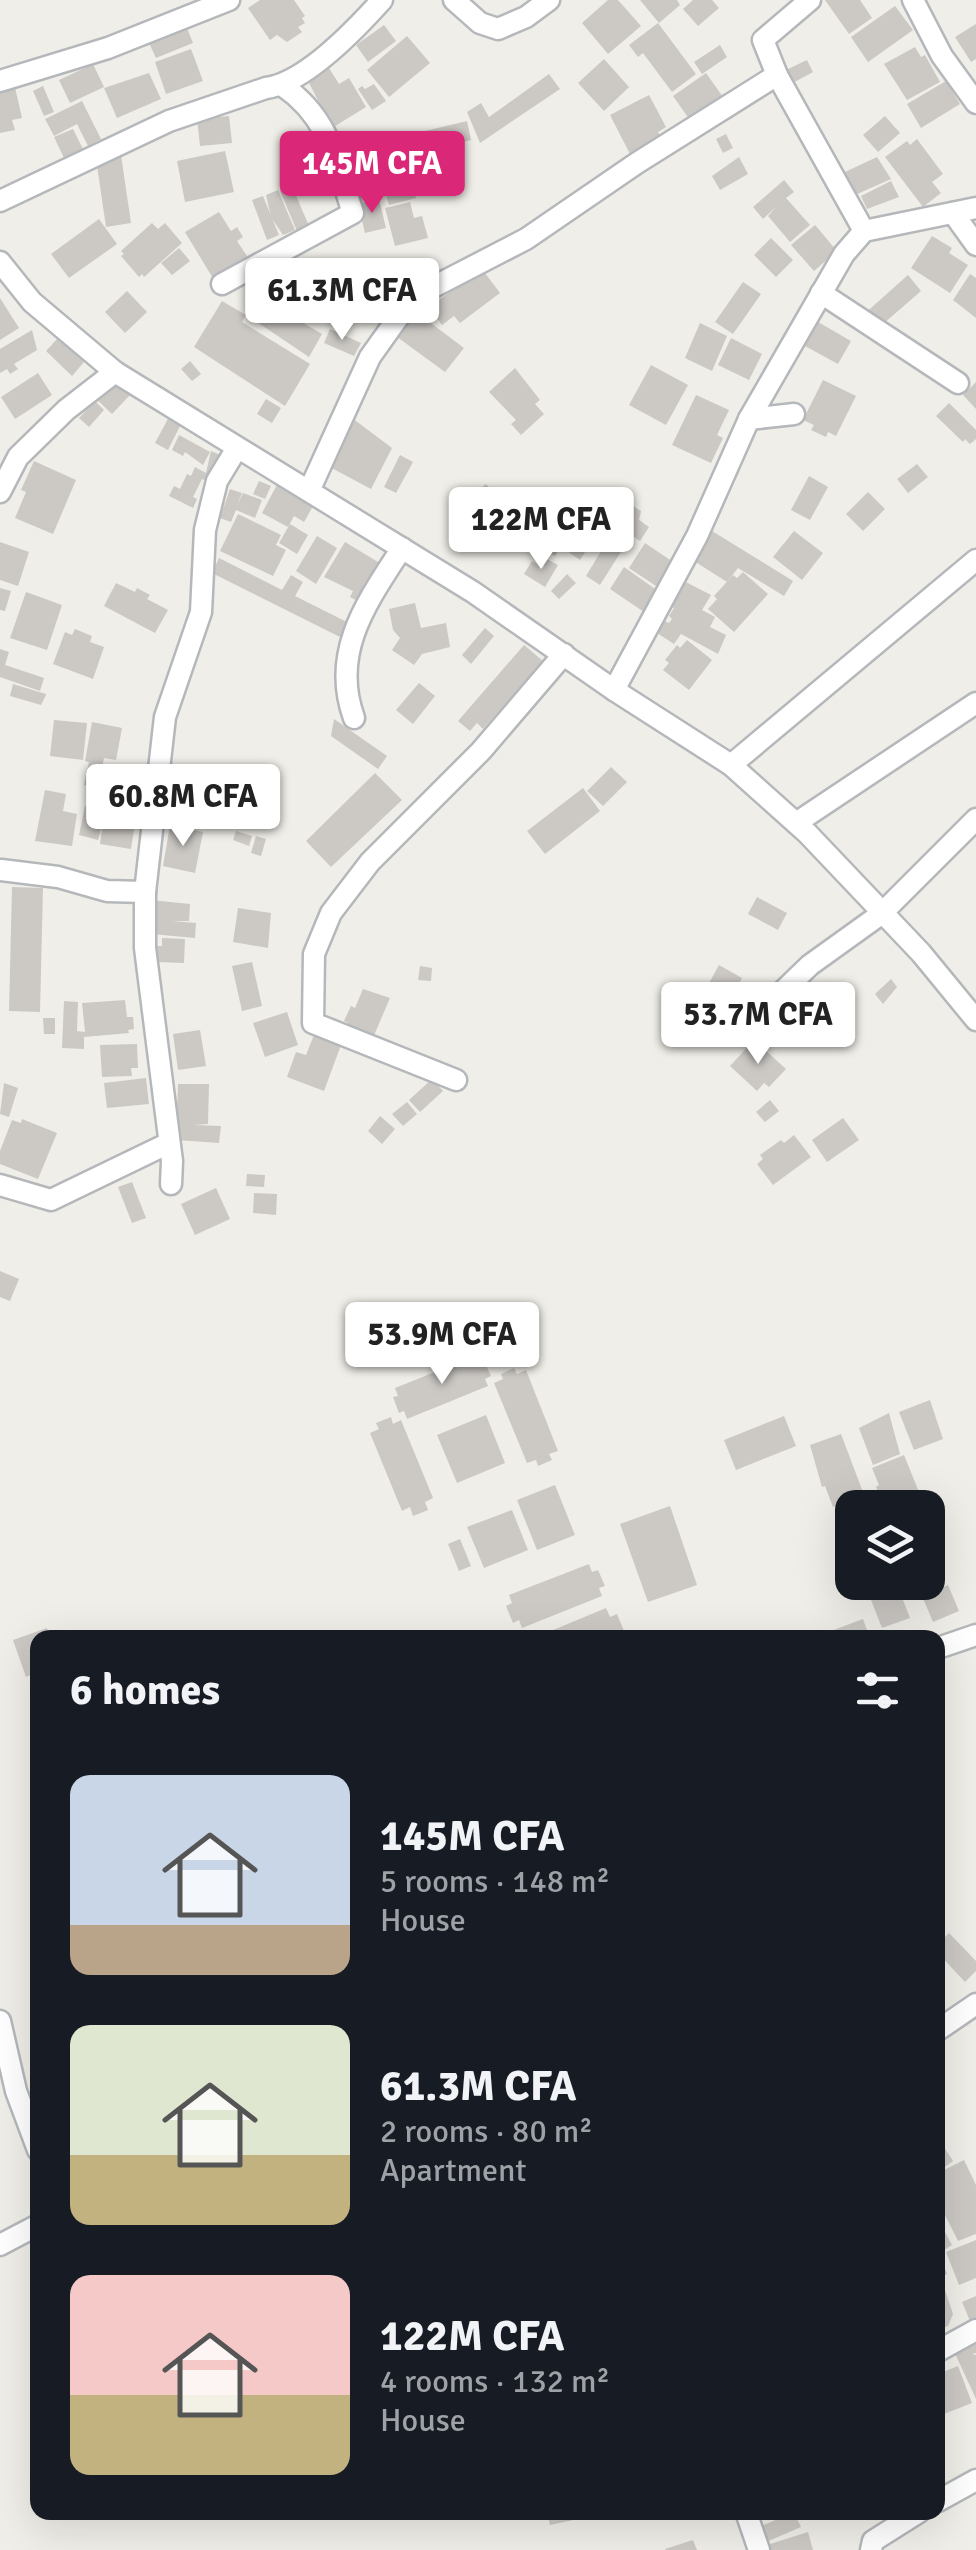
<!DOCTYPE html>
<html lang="en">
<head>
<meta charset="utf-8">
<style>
  :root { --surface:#171b24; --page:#20242c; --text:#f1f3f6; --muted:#9ea1a6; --accent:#db2777 }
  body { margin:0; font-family:Signika,sans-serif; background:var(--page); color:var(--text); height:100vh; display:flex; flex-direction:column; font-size:38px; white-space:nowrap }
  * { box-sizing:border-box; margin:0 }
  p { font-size:32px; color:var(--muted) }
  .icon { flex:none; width:55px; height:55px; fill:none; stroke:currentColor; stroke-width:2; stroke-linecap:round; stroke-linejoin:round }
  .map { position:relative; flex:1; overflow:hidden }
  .drawer { position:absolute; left:30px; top:1630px; width:915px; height:890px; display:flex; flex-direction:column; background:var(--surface); border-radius:20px; box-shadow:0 10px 40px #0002 }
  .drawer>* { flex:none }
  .buttons { position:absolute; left:835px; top:1490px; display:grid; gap:20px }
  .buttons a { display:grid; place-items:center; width:110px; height:110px; border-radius:20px; background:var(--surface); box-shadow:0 10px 40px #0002; font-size:50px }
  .price { position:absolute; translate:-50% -85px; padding:0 22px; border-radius:10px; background:#fff; color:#222; font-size:32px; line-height:65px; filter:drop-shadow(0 2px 5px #0008) }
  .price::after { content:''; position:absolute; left:50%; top:60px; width:30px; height:22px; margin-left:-15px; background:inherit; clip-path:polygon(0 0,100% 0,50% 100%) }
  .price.active { background:var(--accent); color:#fff }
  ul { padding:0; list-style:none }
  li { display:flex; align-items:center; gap:30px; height:250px; padding:0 40px }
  li span { display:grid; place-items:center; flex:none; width:280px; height:200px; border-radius:20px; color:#555 }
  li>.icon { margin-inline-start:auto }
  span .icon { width:120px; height:120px; fill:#fffc; stroke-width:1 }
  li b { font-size:42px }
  h2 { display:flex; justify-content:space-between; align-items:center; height:120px; padding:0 40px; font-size:42px }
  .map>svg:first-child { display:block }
  .building { fill:#ccc9c5 }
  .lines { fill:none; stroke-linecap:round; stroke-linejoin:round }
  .minor-casing { stroke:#b5b8bb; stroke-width:25 }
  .minor { stroke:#fff; stroke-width:20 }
</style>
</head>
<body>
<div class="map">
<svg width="976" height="2550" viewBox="0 0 976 2550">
  <rect width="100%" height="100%" fill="#f0eee8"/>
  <g class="building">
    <path d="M260,0H294L305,16L302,18L305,23L298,27L302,32L287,42L277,35L270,40L248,8Z"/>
    <path d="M608,0H618L641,26L608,54L582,23Z"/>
    <path d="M640,0H677L680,5L659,23Z"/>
    <path d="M693,0H712L719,8L698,26L683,9Z"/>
    <path d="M825,0H860L872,18L849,34Z"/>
    <path d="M895,6L913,30L868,62L851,37Z"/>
    <path d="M658,23L696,74L672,92L643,53L638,57L629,45Z"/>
    <path d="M976,24V59L971,62L955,37Z"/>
    <path d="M384,25L396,41L368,62L356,45Z"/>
    <path d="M187,28L193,43L156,58L149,43Z"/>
    <path d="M407,36L430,63L389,97L367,70Z"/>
    <path d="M720,45L727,57L702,74L694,62Z"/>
    <path d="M915,47L921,57L925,55L940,82L907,100L884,64Z"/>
    <path d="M191,49L203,81L166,94L155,62Z"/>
    <path d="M604,59L629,87L604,111L578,83Z"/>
    <path d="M807,60L813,72L787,86L775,65L783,61L786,70Z"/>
    <path d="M93,64L104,87L70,103L59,80Z"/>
    <path d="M329,68L339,84L349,78L366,107L332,128L308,81Z"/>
    <path d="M149,73L161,99L117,118L104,88Z"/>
    <path d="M706,73L723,97L690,120L673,96Z"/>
    <path d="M549,74L560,89L480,143L467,112L481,103L489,117Z"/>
    <path d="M946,81L960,104L921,128L907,104Z"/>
    <path d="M14,83L22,118L12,120L15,130L0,133V86Z"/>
    <path d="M374,84L386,101L372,110L358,89L362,86L365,89Z"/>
    <path d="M43,86L54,112L44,116L33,91Z"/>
    <path d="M649,95L666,127L658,132L661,138L630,154L610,115Z"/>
    <path d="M82,101L101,139L88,146L77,124L54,136L45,119Z"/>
    <path d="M229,116L232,143L200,146L197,119Z"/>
    <path d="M885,116L900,133L878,152L863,135Z"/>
    <path d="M467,121L471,140L430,150L425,131Z"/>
    <path d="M73,129L83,149L64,158L54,137Z"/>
    <path d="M726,134L733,148L723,153L716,139Z"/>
    <path d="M917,139L943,174L932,182L941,193L923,207L885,157L907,141L910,145Z"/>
    <path d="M225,151L234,192L185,202L177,161Z"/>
    <path d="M121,155L131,223L106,227L96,159Z"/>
    <path d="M739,157L748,174L720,190L712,176Z"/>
    <path d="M877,157L891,179L855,195L845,172Z"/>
    <path d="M784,180L794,192L786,198L810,225L790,242L768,216L776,207L763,219L753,207Z"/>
    <path d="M891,181L899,197L867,209L861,196Z"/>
    <path d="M413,184L416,198L389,205L385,192Z"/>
    <path d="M292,186L309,226L297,231L280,191Z"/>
    <path d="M278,190L295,230L283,235L271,217L266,195Z"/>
    <path d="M263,196L279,235L267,240L252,200Z"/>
    <path d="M379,199L386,228L365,233L358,204Z"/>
    <path d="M410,202L414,218L422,216L428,238L395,246L385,208Z"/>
    <path d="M219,212L231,231L237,227L243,237L237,241L249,259L214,280L185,232Z"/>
    <path d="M99,219L117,244L69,278L51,254Z"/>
    <path d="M152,223L158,229L165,223L182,243L144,277L142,274L139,277L121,256L124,254L121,251Z"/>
    <path d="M815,225L837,251L814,271L791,245Z"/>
    <path d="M932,236L952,248L949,253L968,265L950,293L911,268Z"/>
    <path d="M771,238L793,260L776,277L754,255Z"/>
    <path d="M179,248L190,261L172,275L161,263Z"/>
    <path d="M482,269L500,293L460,323L454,316L442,325L429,307Z"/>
    <path d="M970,274L976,278V318L953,300Z"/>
    <path d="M908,275L921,291L875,331L862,316Z"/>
    <path d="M743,282L761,294L733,334L715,322Z"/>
    <path d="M127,291L147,312L125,333L105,312Z"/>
    <path d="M0,298L19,328L0,340Z"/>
    <path d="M222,301L246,315L242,322L310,364L285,406L194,347Z"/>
    <path d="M268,302L322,334L309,357L257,322Z"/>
    <path d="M412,309L464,348L445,372L393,334Z"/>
    <path d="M818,322L851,341L838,364L805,346Z"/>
    <path d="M700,323L727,336L712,371L685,358Z"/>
    <path d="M330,329L361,343L354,356L324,343Z"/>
    <path d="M32,330L37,350L14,364L18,369L10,374L7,369L0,373V349Z"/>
    <path d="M58,338L84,362L72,376L46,351Z"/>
    <path d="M731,338L762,354L749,380L718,365Z"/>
    <path d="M190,361L201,374L192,381L181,369Z"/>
    <path d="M651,365L688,385L666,425L629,405Z"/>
    <path d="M515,368L540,400L535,404L544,414L521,435L511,424L516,420L489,392Z"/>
    <path d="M38,373L52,395L15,419L1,397Z"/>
    <path d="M111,378L130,395L112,414L94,397Z"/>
    <path d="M823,380L856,396L836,436L828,432L826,437L811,430L814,425L803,420Z"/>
    <path d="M976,382V409L963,395Z"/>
    <path d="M696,395L729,410L717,435L723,438L711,463L672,445Z"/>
    <path d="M266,399L281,408L272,423L257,414Z"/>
    <path d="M95,401L104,410L89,427L79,418Z"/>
    <path d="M949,403L976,430V439L970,444L965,439L963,442L936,416Z"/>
    <path d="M170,415L182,422L168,450L155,443Z"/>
    <path d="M352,418L392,448L371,489L326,465Z"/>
    <path d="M179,435L210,452L203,465L185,452L183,456L172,450Z"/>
    <path d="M211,451L223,456L211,482L202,479L193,497L197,499L193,508L169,496L174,486L180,489L187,474L191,476L195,467L206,473Z"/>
    <path d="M400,455L413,462L396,493L384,487Z"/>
    <path d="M34,461L76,480L53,534L15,518L26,492L21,490Z"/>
    <path d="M917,464L928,477L908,493L897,479Z"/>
    <path d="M809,476L828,487L810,520L791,510Z"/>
    <path d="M259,481L271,486L265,499L253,494Z"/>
    <path d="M279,481L316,501L304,522L294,516L288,527L262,513Z"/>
    <path d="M486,484L497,497L468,522L457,509Z"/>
    <path d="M564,488L586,504L576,517L554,502Z"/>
    <path d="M230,489L242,493L237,505L243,493L262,500L255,518L236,510L231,522L220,518Z"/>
    <path d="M526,489L553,518L529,540L502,511Z"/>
    <path d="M868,492L885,509L863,531L846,514Z"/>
    <path d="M630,504L641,511L639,520L649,527L640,541L616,524Z"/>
    <path d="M591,512L605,520L580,560L567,551Z"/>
    <path d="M238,514L281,535L276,545L286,550L273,576L220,551Z"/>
    <path d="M557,516L573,526L555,556L539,546Z"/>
    <path d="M290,524L308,535L297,554L279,543Z"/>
    <path d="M712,531L793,581L784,596L738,568L727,582L694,561Z"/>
    <path d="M794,531L823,553L802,580L773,557Z"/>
    <path d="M317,536L337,548L316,584L296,571Z"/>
    <path d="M609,538L624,547L600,585L586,576Z"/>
    <path d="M0,542L29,552L18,586L0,580Z"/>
    <path d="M345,542L383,565L361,603L350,597L353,591L324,577Z"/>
    <path d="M645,543L676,564L659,588L629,568Z"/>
    <path d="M219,558L282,590L291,575L303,582L295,596L351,624L344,639L212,573Z"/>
    <path d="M547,559L558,565L545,587L524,574L532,561L543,568Z"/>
    <path d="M624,567L658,591L644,612L610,589Z"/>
    <path d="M743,572L768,594L734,632L708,609L717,599L714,596L733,575L737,578Z"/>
    <path d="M567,574L576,583L559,599L551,591Z"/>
    <path d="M678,578L711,595L702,610L715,617L710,627L726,635L718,654L681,634L674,644L657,633L665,621L669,623L672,619L669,616L674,608L665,603Z"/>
    <path d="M116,583L135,592L137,588L150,595L147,599L168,610L155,633L104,606Z"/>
    <path d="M0,588L11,591L5,611L0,610Z"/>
    <path d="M26,592L62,605L47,650L10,638Z"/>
    <path d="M415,603L421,628L446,623L450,647L422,654L414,665L392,650L400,638L393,630L389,609Z"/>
    <path d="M485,628L494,636L471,664L462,655Z"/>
    <path d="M75,629L92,636L90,642L104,647L93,679L53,664L65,632L72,635Z"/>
    <path d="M687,640L712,660L689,690L663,670L669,663L665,660L677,645L680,648Z"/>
    <path d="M524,645L543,661L483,729L477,723L470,731L458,721Z"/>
    <path d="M0,649L9,652L5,665L44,678L40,691L0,677Z"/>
    <path d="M419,683L435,696L413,724L396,710Z"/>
    <path d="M13,684L46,694V695L41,705L10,696Z"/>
    <path d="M334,719L387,756L378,769L331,736Z"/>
    <path d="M54,720L87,723L83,760L50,756Z"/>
    <path d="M92,722L122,728L116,760L104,758L98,788L84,785L89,762L85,761Z"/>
    <path d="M611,767L627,782L603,806L587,791Z"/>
    <path d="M375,773L402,800L331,867L306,841Z"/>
    <path d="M583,788L600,811L545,854L527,831Z"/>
    <path d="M92,789L141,801L137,817L88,805Z"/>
    <path d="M45,790L66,794L63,811L77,814L72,846L35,841Z"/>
    <path d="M85,806L105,810L103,817L135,823L131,849L100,844L103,822L98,840L79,835Z"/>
    <path d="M170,826L203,832L195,873L163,866Z"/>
    <path d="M236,831L252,836L249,846L233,840Z"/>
    <path d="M256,836L266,839L261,856L251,853Z"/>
    <path d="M12,887L43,888L40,1012L9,1011Z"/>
    <path d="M757,897L787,913L778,930L748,914Z"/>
    <path d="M150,900L190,904L189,921H172L196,923L195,938L152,934Z"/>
    <path d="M238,908L271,913L268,948L233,942Z"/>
    <path d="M162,938L185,939L184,963L157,962V946H162Z"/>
    <path d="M252,962L262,1006L242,1011L232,966Z"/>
    <path d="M719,965L742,978L731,999L707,987Z"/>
    <path d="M420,966L432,968L431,981L418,980Z"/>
    <path d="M891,979L897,987L883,1004L875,994Z"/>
    <path d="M798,981L846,1018L833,1037L783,1000Z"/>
    <path d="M363,989L390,998L372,1040L346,1028L348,1023L344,1021L351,1006L355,1008Z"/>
    <path d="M125,1000L127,1017H133L134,1029L128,1030L129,1033L84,1037V1049L62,1048L64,1001L78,1002L77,1031L85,1032L82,1003Z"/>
    <path d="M287,1012L298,1045L265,1057L253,1023Z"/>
    <path d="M43,1018H55V1034H44Z"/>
    <path d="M200,1030L206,1066L178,1070L173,1034Z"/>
    <path d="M314,1035L341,1045L324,1091L287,1077L296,1052L306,1055Z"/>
    <path d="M754,1040L786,1069L769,1087L764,1083L757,1091L730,1066Z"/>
    <path d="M137,1044L138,1068H131L132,1076L102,1077L100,1045Z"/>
    <path d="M146,1078L149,1104L107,1108L104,1083Z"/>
    <path d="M432,1079L443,1091L420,1112L409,1100Z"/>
    <path d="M4,1083L18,1088L9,1117L0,1114Z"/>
    <path d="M178,1084H209L208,1124L194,1125L221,1126L219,1143L176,1140Z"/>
    <path d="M770,1100L779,1111L765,1122L756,1112Z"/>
    <path d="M407,1102L417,1114L403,1126L392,1114Z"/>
    <path d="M380,1116L395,1129L382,1144L368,1131Z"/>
    <path d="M843,1118L859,1140L827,1162L812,1140Z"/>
    <path d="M22,1119L57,1133L38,1179L0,1164V1151L12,1120L21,1123Z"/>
    <path d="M794,1135L811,1157L773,1185L757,1164L763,1159L760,1155L781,1140L784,1143Z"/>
    <path d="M247,1174L265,1175L264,1187L246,1186Z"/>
    <path d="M132,1182L146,1218L132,1223L118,1187Z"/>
    <path d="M216,1188L230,1219L195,1235L181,1204Z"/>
    <path d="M254,1193L277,1194L276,1215L253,1213Z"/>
    <path d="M0,1271L19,1279L10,1301L0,1297Z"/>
    <path d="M475,1356L479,1363L484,1361L491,1376L485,1379L488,1386L407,1419L404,1411L399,1413L393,1397L398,1396L395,1388Z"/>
    <path d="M514,1368L517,1374L526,1370L558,1451L549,1454L552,1460L538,1466L536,1460L527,1463L494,1383L503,1379L501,1374Z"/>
    <path d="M930,1400L943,1439L914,1450L899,1412Z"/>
    <path d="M889,1413L900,1454L873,1465L859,1428Z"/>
    <path d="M486,1415L505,1463L457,1483L437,1435Z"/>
    <path d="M784,1416L796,1446L736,1470L724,1440Z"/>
    <path d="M391,1417L393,1424L401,1420L433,1498L425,1502L428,1510L413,1516L410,1507L402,1511L370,1433L379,1429L376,1423Z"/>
    <path d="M841,1434L864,1495L833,1507L825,1486L822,1487L810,1445Z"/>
    <path d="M904,1455L925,1507L885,1508L876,1487L879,1485L872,1468Z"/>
    <path d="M555,1485L575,1535L537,1550L517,1500Z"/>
    <path d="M670,1506L697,1585L648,1602L620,1524Z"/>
    <path d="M512,1510L528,1550L484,1568L467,1527Z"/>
    <path d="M460,1539L471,1566L459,1571L448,1544Z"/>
    <path d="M589,1564L592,1572L598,1570L605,1586L599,1588L602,1596L522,1628L519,1620L513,1623L506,1606L512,1603L509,1595Z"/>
    <path d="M864,1582H896L910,1618L882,1628Z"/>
    <path d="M948,1585L959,1611L933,1622L922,1596Z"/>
    <path d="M606,1608L610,1617L617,1614L624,1631L617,1634L618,1638H534Z"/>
    <path d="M863,1619L870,1638H815V1637Z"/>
    <path d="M47,1628L50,1638H38V1672L26,1677L13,1640Z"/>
    <path d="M949,1933L976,1961V1971L965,1982L938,1953V1944Z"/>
    <path d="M942,2144L953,2161L938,2172V2147Z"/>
    <path d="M964,2160L976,2185V2234L958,2241L938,2201V2183L940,2181L938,2173Z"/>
    <path d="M938,2219L952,2245L939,2253L947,2274L938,2278Z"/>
    <path d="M976,2240V2278L959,2285L946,2252Z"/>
    <path d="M942,2281L953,2314L948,2326L938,2329V2282Z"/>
    <path d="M976,2296V2318L970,2321L962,2302Z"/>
    <path d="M976,2339V2353L972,2354L976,2355V2399L953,2349Z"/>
    <path d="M958,2366L972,2403L939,2416L938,2374Z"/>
    <path d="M547,2512H576L578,2519L550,2525Z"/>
    <path d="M794,2512L801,2527L764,2543L757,2528Z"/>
    <path d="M808,2532L813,2550H769L767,2545Z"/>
    <path d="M693,2540L697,2550H666L665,2549Z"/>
  </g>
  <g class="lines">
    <defs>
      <g id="minor">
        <path d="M454,0L480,23L498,29L526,17L549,0"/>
        <path d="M810,0L763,40L777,75L864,231"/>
        <path d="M913,0L942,56L976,103"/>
        <path d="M0,81L108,48L229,0"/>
        <path d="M0,201L169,121L266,88C305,83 356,29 382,0"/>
        <path d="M953,213L976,245"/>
        <path d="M0,262L32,302L115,372L473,592L614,690L731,765L807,833L921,953L976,1020"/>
        <path d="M222,284L353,213C336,162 330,118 283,86"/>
        <path d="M821,293L958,383"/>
        <path d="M749,419L794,414"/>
        <path d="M309,491L370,357L412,298L526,239L637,163L777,75"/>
        <path d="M0,492L18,457L66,410L115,372"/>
        <path d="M614,690L697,536L749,419L844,254L864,231L976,208"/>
        <path d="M354,718C330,652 367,602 402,548"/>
        <path d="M731,765L976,560"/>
        <path d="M796,823L976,703"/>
        <path d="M1,870L58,877L107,891L145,892"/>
        <path d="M747,1026L810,965L881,914L976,819"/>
        <path d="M456,1080L313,1023L314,954L331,913L370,862L481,751L564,654"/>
        <path d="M171,1184L172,1161L145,948V892L165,717L201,612L205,530L217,481L237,448"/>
        <path d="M0,1185L51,1200L169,1143"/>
        <path d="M938,1648L976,1635"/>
        <path d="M0,2021L16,2091L38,2150"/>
        <path d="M938,2030L976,2004"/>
        <path d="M0,2245L38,2225"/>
        <path d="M938,2351L976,2330"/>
        <path d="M938,2501L976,2480"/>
        <path d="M746,2512L759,2550"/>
        <path d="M871,2550L873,2541L919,2512"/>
      </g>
    </defs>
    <use href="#minor" class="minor-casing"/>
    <use href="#minor" class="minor"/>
  </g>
</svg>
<div class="buttons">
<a><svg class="icon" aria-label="layers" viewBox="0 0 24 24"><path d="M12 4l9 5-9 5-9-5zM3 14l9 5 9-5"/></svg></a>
</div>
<b class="price active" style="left:372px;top:216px">145M CFA</b>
<b class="price" style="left:342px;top:343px">61.3M CFA</b>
<b class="price" style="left:541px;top:572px">122M CFA</b>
<b class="price" style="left:183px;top:849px">60.8M CFA</b>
<b class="price" style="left:758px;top:1067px">53.7M CFA</b>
<b class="price" style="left:442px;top:1387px">53.9M CFA</b>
<section class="drawer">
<h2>6 homes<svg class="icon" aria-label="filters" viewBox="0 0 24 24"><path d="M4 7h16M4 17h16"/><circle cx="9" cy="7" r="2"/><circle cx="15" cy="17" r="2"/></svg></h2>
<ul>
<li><span style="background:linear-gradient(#c9d6e8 75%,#b9a48a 0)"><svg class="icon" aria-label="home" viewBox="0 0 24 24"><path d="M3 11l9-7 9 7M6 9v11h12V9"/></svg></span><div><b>145M CFA</b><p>5 rooms · 148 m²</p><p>House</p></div></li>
<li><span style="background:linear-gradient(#dfe7d0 65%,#c2b280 0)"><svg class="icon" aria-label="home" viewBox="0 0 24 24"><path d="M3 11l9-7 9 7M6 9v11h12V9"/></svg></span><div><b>61.3M CFA</b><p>2 rooms · 80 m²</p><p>Apartment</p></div></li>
<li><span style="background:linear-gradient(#f6c9c9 60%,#c2b280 0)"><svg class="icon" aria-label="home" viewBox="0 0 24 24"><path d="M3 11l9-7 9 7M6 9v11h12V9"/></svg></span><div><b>122M CFA</b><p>4 rooms · 132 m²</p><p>House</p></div></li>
</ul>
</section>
</div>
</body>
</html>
